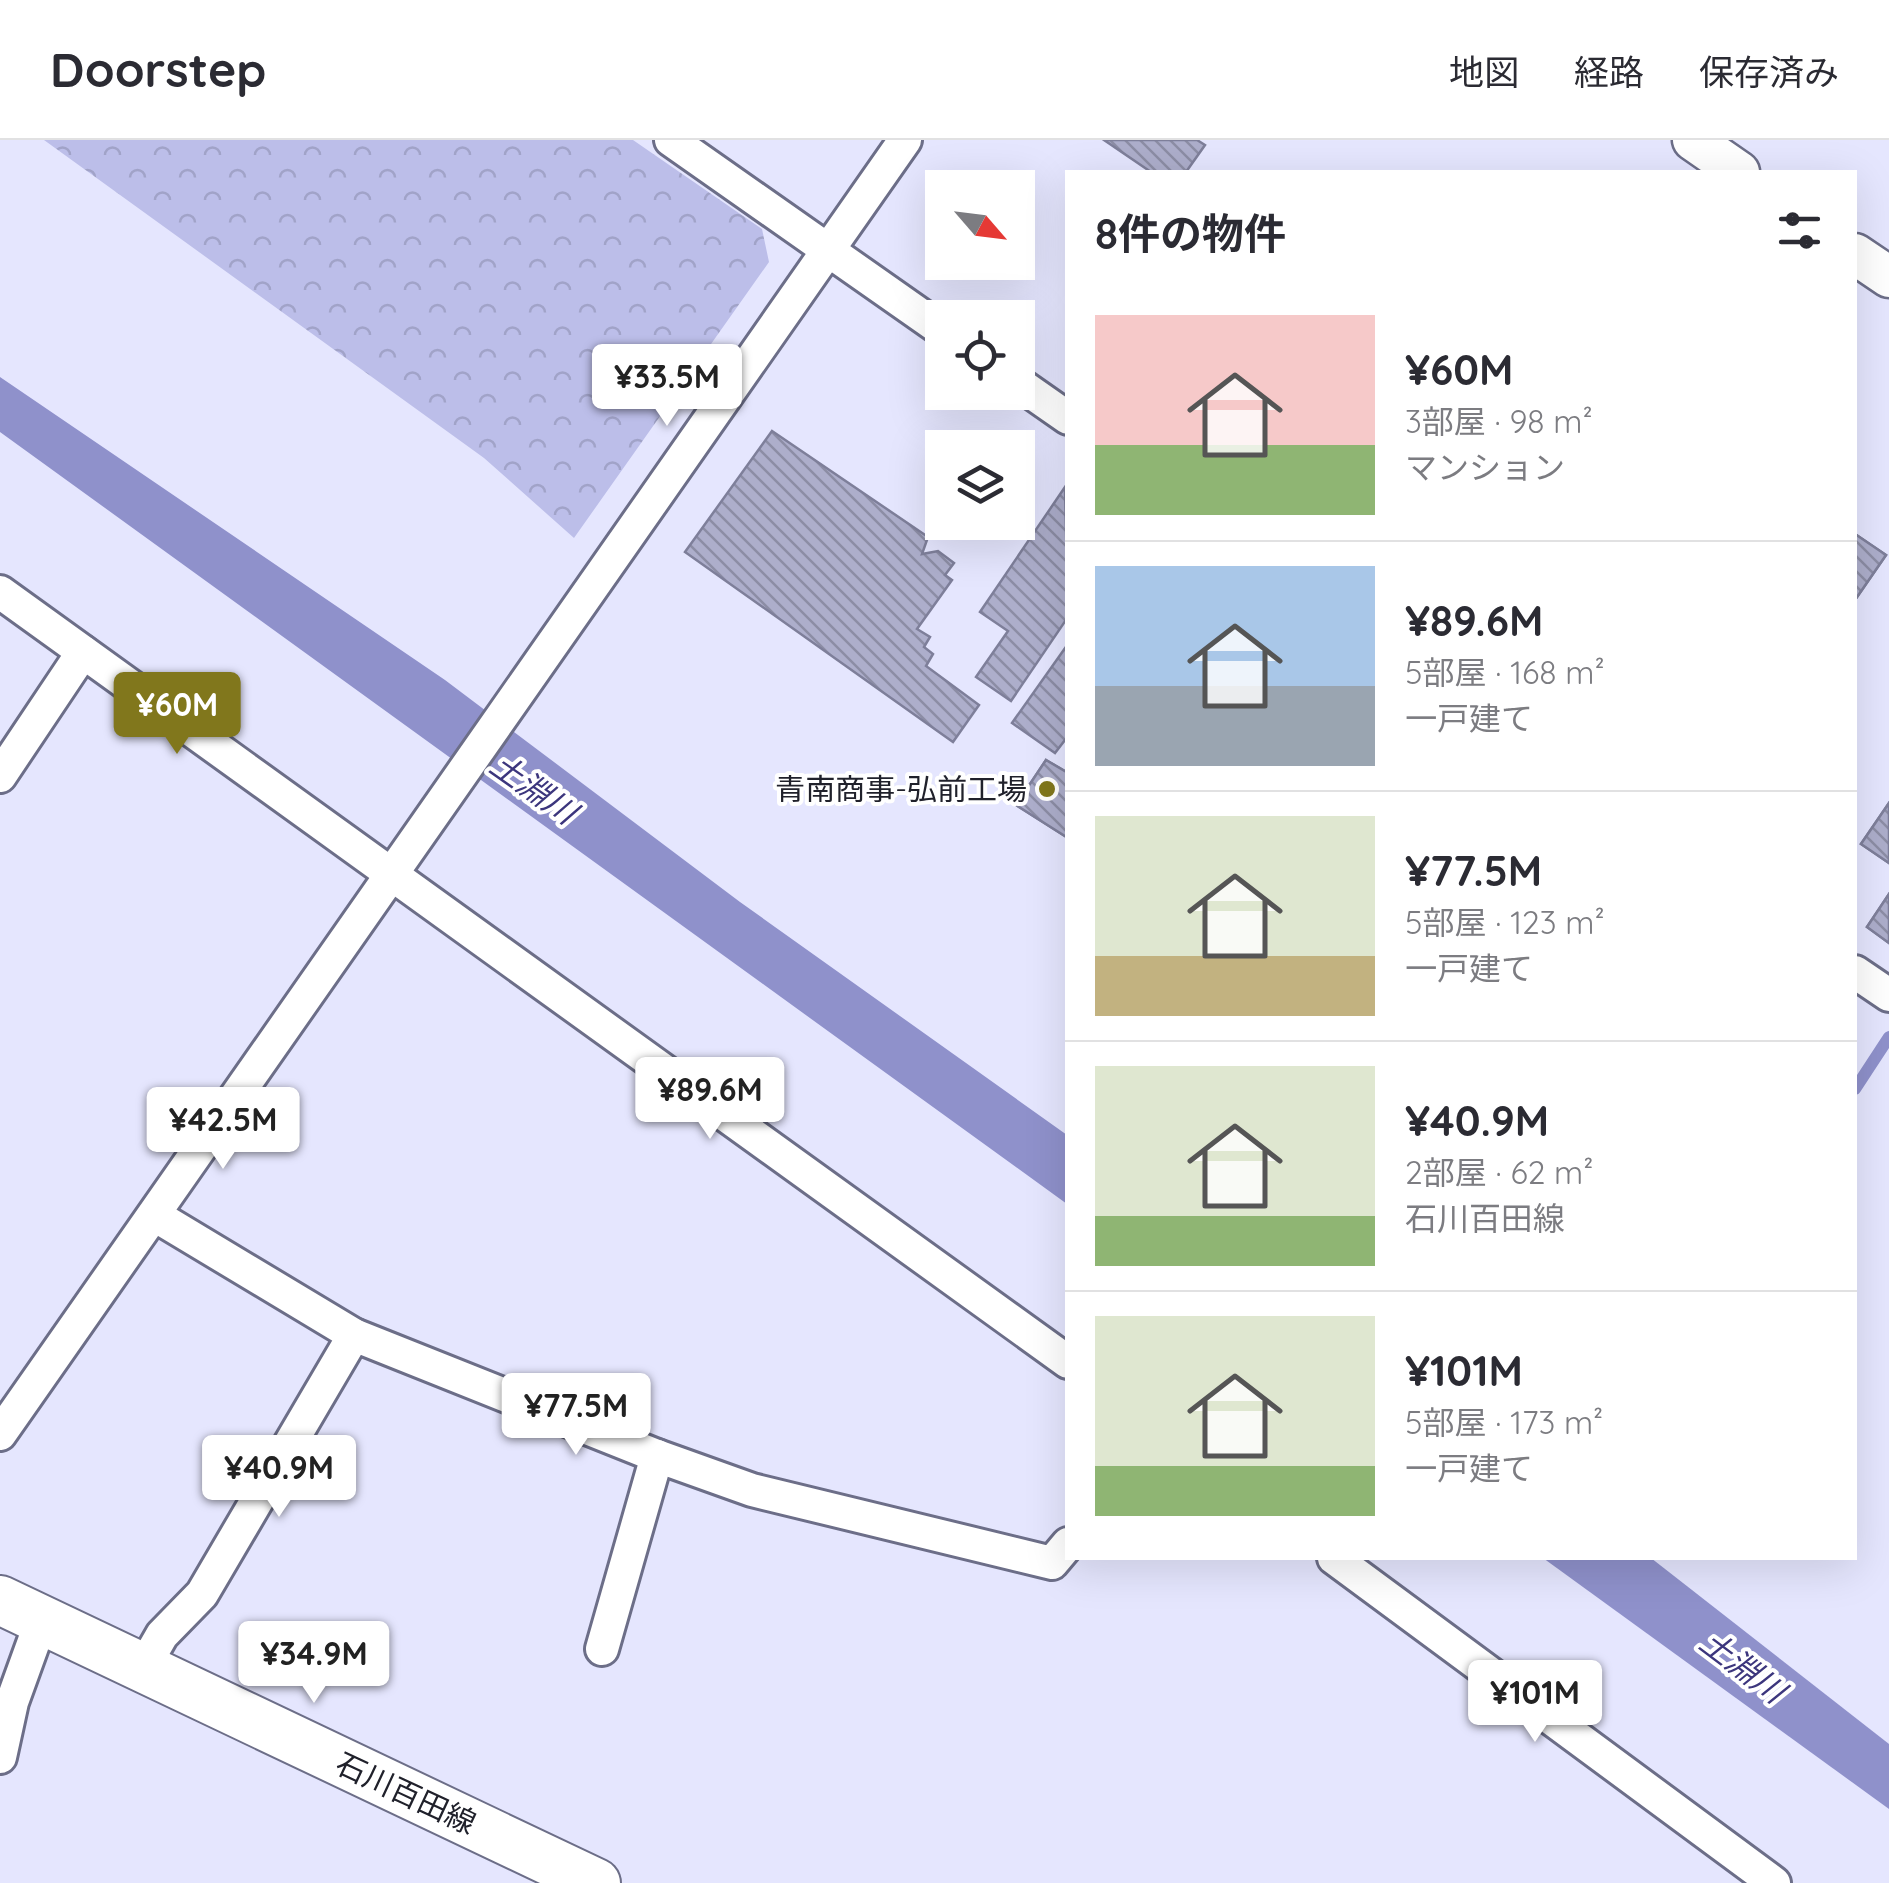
<!DOCTYPE html>
<html lang="ja">
<head>
<meta charset="utf-8">
<style>
  :root { --surface:#fff; --page:#f2f2f3; --text:#2b2b33; --muted:#7c7c81; --line:#e1e1e2; --accent:#81771c }
  body { margin:0; font-family:Quicksand,"Noto Sans JP",sans-serif; background:var(--page); color:var(--text); height:100vh; display:flex; flex-direction:column; font-size:38px; white-space:nowrap }
  * { box-sizing:border-box; margin:0 }
  p { font-size:32px; color:var(--muted) }
  .icon { flex:none; width:55px; height:55px; fill:none; stroke:currentColor; stroke-width:2; stroke-linecap:round; stroke-linejoin:round }
  .map { position:relative; flex:1; overflow:hidden }
  .sheet { position:absolute; left:1065px; top:30px; width:792px; height:1390px; display:flex; flex-direction:column; background:var(--surface); border-radius:0px; box-shadow:0 10px 40px #0002 }
  .sheet>* { flex:none }
  .needle { width:65px; rotate:118deg }
  .buttons { position:absolute; left:925px; top:30px; display:grid; gap:20px }
  .buttons a { display:grid; place-items:center; width:110px; height:110px; border-radius:0px; background:var(--surface); box-shadow:0 10px 40px #0002; font-size:50px }
  .price { position:absolute; translate:-50% -85px; padding:0 22px; border-radius:10px; background:#fff; color:#222; font-size:32px; line-height:65px; filter:drop-shadow(0 2px 5px #0008) }
  .price::after { content:''; position:absolute; left:50%; top:60px; width:30px; height:22px; margin-left:-15px; background:inherit; clip-path:polygon(0 0,100% 0,50% 100%) }
  .price.active { background:var(--accent); color:#fff }
  ul { padding:0; list-style:none }
  li { display:flex; align-items:center; gap:30px; height:250px; padding:0 30px }
  li+li { border-top:2px solid var(--line) }
  li span { display:grid; place-items:center; flex:none; width:280px; height:200px; border-radius:0px; color:#555 }
  li>.icon { margin-inline-start:auto }
  span .icon { width:120px; height:120px; fill:#fffc; stroke-width:1 }
  li b { font-size:42px }
  h2 { display:flex; justify-content:space-between; align-items:center; height:120px; padding:0 30px; font-size:42px }
  header { display:flex; align-items:center; gap:60px; box-sizing:border-box; height:140px; padding:0 50px; background:var(--surface); border-bottom:2px solid var(--line) }
  header strong { font-size:48px }
  nav { display:flex; gap:55px; margin-inline-start:auto; font-size:35px }
  .map>svg:first-child { display:block }
  .park { fill:url(#park-crowns) }
  .water { fill:#8f91cb }
  .lines { fill:none; stroke-linecap:round; stroke-linejoin:round }
  .stream { stroke:#8f91cb; stroke-width:12 }
  .building { fill:url(#building-back-hatch); stroke:#7e7f9a; stroke-width:2.5 }
  .minor-casing { stroke:#6c6e88; stroke-width:38 }
  .tertiary-casing { stroke:#6c6e88; stroke-width:45 }
  .secondary-casing { stroke:#6c6e88; stroke-width:52 }
  .minor { stroke:#fff; stroke-width:32 }
  .tertiary { stroke:#fff; stroke-width:40 }
  .secondary { stroke:#fff; stroke-width:48 }
  .poi-dot { fill:#81771c; stroke:#fff; stroke-width:4 }
  .labels { text-anchor:middle; dominant-baseline:central; stroke-width:8; stroke-linejoin:round; paint-order:stroke }
  .poi-label { font-size:30px; fill:#20212b; stroke:#fff; text-anchor:end }
  .street-label { font-size:30px; fill:#20212b; stroke:#fff }
  .water-label { font-size:32px; font-style:italic; fill:#3c367d; stroke:#fff }
</style>
</head>
<body>
<header>
<strong>Doorstep</strong>
<nav><a>地図</a><a>経路</a><a>保存済み</a></nav>
</header>
<div class="map">
<svg width="1889" height="1743" viewBox="0 0 1889 1743">
  <defs>
    <pattern id="park-crowns" width="20" height="18" patternUnits="userSpaceOnUse" patternTransform="scale(2.5)"><rect width="20" height="18" fill="#bcbee9"/><path d="M2 6a3 3 0 1 1 6 0M12 15a3 3 0 1 1 6 0" fill="none" stroke="#a1a3c8"/></pattern>
    <pattern id="building-back-hatch" width="6" height="6" patternUnits="userSpaceOnUse" patternTransform="scale(2.5)"><rect width="6" height="6" fill="#adaecb"/><path d="M-1 5l2 2M0 0l6 6M5-1l2 2" fill="none" stroke="#8c8da5"/></pattern>
  </defs>
  <rect width="100%" height="100%" fill="#e5e6fe"/>
  <path class="park" d="M44,0H633L762,89L769,122L574,398L484,318Z"/>
  <g class="water">
    <path d="M0,237L445,540L740,762L1067,995V1064L0,292Z"/>
    <path d="M1543,1418H1651L1889,1604V1669Z"/>
  </g>
  <g class="lines">
    <path class="stream" d="M1855,949L1889,897"/>
  </g>
  <g class="building">
    <path d="M1104,0H1197L1205,5L1186,32H1151Z"/>
    <path d="M772,291L928,397L922,414L938,411L954,423L945,435L952,440L917,489L930,497L924,507L933,514L926,526L979,565L953,602L685,412Z"/>
    <path d="M1065,347L1068,477L1011,561L976,537L1008,491L980,472Z"/>
    <path d="M1855,394L1886,415L1855,460Z"/>
    <path d="M1855,394L1886,415L1855,460Z"/>
    <path d="M1068,504V596L1055,613L1012,583Z"/>
    <path d="M1046,620L1068,633V698L1016,665Z"/>
    <path d="M1046,620L1068,633V698L1016,665Z"/>
    <path d="M1889,663V723L1861,704Z"/>
    <path d="M1889,663V723L1861,704Z"/>
    <path d="M1889,754V803L1867,787Z"/>
    <path d="M1889,754V803L1867,787Z"/>
  </g>
  <g class="lines">
    <defs>
      <g id="minor">
        <path d="M671,0L942,190"/>
        <path d="M1018,243L1068,278"/>
        <path d="M0,452L1068,1222"/>
        <path d="M0,636L83,512"/>
        <path d="M1855,832L1889,855"/>
        <path d="M156,1076L354,1195L657,1316L752,1350L1052,1423L1068,1404"/>
        <path d="M0,1294L905,0"/>
        <path d="M1334,1418L1774,1743"/>
        <path d="M602,1509L657,1316"/>
        <path d="M143,1528L162,1495L202,1454L354,1195"/>
        <path d="M0,1617L12,1562L42,1479"/>
      </g>
      <g id="tertiary">
        <path d="M1693,0L1739,32"/>
        <path d="M1855,114L1889,137"/>
      </g>
      <path id="secondary" d="M0,1460L596,1743"/>
    </defs>
    <use href="#minor" class="minor-casing"/>
    <use href="#tertiary" class="tertiary-casing"/>
    <use href="#secondary" class="secondary-casing"/>
    <use href="#minor" class="minor"/>
    <use href="#tertiary" class="tertiary"/>
    <use href="#secondary" class="secondary"/>
  </g>
  <circle class="poi-dot" cx="1047" cy="649" r="10"/>
  <g class="labels">
    <g class="poi-label">
      <text x="1027" y="649">青南商事-弘前工場</text>
    </g>
    <g class="street-label">
      <text transform="translate(406 1653) rotate(25)">石川百田線</text>
    </g>
    <g class="water-label">
      <text transform="translate(534 648) rotate(35)">土淵川</text>
      <text transform="translate(1743 1526) rotate(37)">土淵川</text>
    </g>
  </g>
</svg>
<div class="buttons">
<a><svg class="needle" viewBox="-14 -14 28 28"><path d="M0-13l5 13h-10z" fill="#e53935"/><path d="M0 13l5-13h-10z" fill="#7c7c81"/></svg></a>
<a><svg class="icon" aria-label="locate" viewBox="0 0 24 24"><circle cx="12" cy="12" r="6"/><path d="M12 2v4M12 18v4M2 12h4M18 12h4"/></svg></a>
<a><svg class="icon" aria-label="layers" viewBox="0 0 24 24"><path d="M12 4l9 5-9 5-9-5zM3 14l9 5 9-5"/></svg></a>
</div>
<b class="price" style="left:667px;top:289px">¥33.5M</b>
<b class="price active" style="left:177px;top:617px">¥60M</b>
<b class="price" style="left:710px;top:1002px">¥89.6M</b>
<b class="price" style="left:223px;top:1032px">¥42.5M</b>
<b class="price" style="left:576px;top:1318px">¥77.5M</b>
<b class="price" style="left:279px;top:1380px">¥40.9M</b>
<b class="price" style="left:314px;top:1566px">¥34.9M</b>
<b class="price" style="left:1535px;top:1605px">¥101M</b>
<section class="sheet">
<h2>8件の物件<svg class="icon" aria-label="filters" viewBox="0 0 24 24"><path d="M4 7h16M4 17h16"/><circle cx="9" cy="7" r="2"/><circle cx="15" cy="17" r="2"/></svg></h2>
<ul>
<li><span style="background:linear-gradient(#f6c9c9 65%,#8fb573 0)"><svg class="icon" aria-label="home" viewBox="0 0 24 24"><path d="M3 11l9-7 9 7M6 9v11h12V9"/></svg></span><div><b>¥60M</b><p>3部屋 · 98 m²</p><p>マンション</p></div></li>
<li><span style="background:linear-gradient(#a9c7e8 60%,#9aa5b1 0)"><svg class="icon" aria-label="home" viewBox="0 0 24 24"><path d="M3 11l9-7 9 7M6 9v11h12V9"/></svg></span><div><b>¥89.6M</b><p>5部屋 · 168 m²</p><p>一戸建て</p></div></li>
<li><span style="background:linear-gradient(#dfe7d0 70%,#c2b280 0)"><svg class="icon" aria-label="home" viewBox="0 0 24 24"><path d="M3 11l9-7 9 7M6 9v11h12V9"/></svg></span><div><b>¥77.5M</b><p>5部屋 · 123 m²</p><p>一戸建て</p></div></li>
<li><span style="background:linear-gradient(#dfe7d0 75%,#8fb573 0)"><svg class="icon" aria-label="home" viewBox="0 0 24 24"><path d="M3 11l9-7 9 7M6 9v11h12V9"/></svg></span><div><b>¥40.9M</b><p>2部屋 · 62 m²</p><p>石川百田線</p></div></li>
<li><span style="background:linear-gradient(#dfe7d0 75%,#8fb573 0)"><svg class="icon" aria-label="home" viewBox="0 0 24 24"><path d="M3 11l9-7 9 7M6 9v11h12V9"/></svg></span><div><b>¥101M</b><p>5部屋 · 173 m²</p><p>一戸建て</p></div></li>
</ul>
</section>
</div>
</body>
</html>
